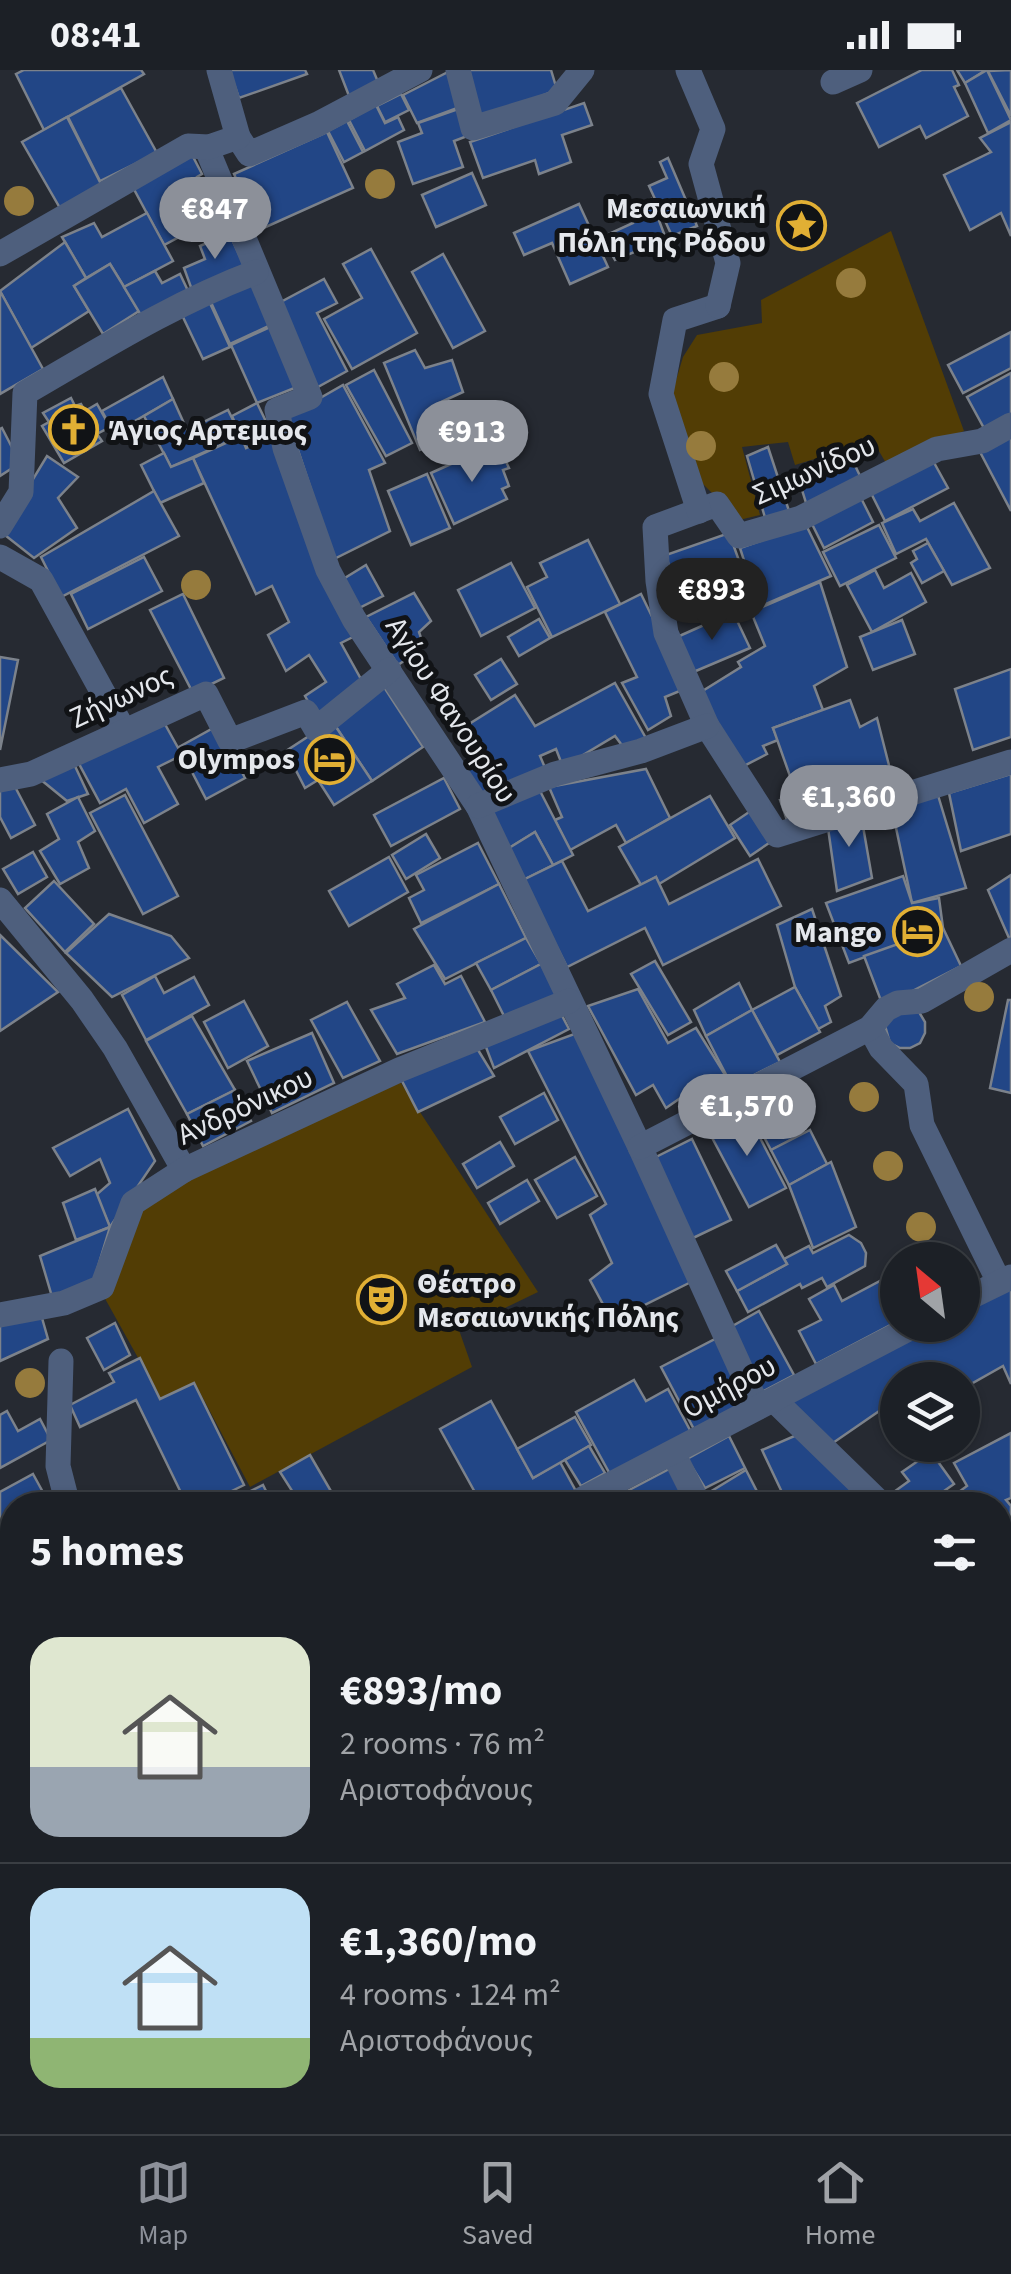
<!DOCTYPE html>
<html lang="en">
<head>
<meta charset="utf-8">
<style>
  :root { --surface:#1c2026; --page:#25282e; --text:#f1f3f6; --muted:#a0a3a7; --line:#3a3e43; --accent:#8c9099 }
  body { margin:0; font-family:"Source Sans 3",sans-serif; background:var(--page); color:var(--text); height:100vh; display:flex; flex-direction:column; font-size:38px; white-space:nowrap }
  * { box-sizing:border-box; margin:0 }
  p { font-size:32px; color:var(--muted) }
  .icon { flex:none; width:55px; height:55px; fill:none; stroke:currentColor; stroke-width:2; stroke-linecap:round; stroke-linejoin:round }
  .map { position:relative; flex:1; overflow:hidden }
  .side { position:absolute; left:0px; top:1422px; width:1012px; height:642px; display:flex; flex-direction:column; background:var(--surface); border-radius:40px 40px 0 0; box-shadow:0 2px 8px #0004,0 0 0 2px var(--line) }
  .side>* { flex:none }
  .needle { width:65px; rotate:331deg }
  .tools { position:absolute; left:880px; top:1172px; display:grid; gap:20px }
  .tools a { display:grid; place-items:center; width:100px; height:100px; border-radius:50%; background:var(--surface); box-shadow:0 2px 8px #0004,0 0 0 2px var(--line); font-size:50px }
  .price { position:absolute; translate:-50% -85px; padding:0 22px; border-radius:35px; background:var(--accent); color:#fff; font-size:32px; line-height:65px; filter:drop-shadow(0 2px 5px #0008) }
  .price::after { content:''; position:absolute; left:50%; top:60px; width:30px; height:22px; margin-left:-15px; background:inherit; clip-path:polygon(0 0,100% 0,50% 100%) }
  .price.selected { background:#222; color:#fff }
  ul { padding:0; list-style:none }
  li { display:flex; align-items:center; gap:30px; height:250px; padding:0 30px }
  li+li { border-top:2px solid var(--line) }
  li span { display:grid; place-items:center; flex:none; width:280px; height:200px; border-radius:30px; color:#555 }
  li>.icon { margin-inline-start:auto }
  span .icon { width:120px; height:120px; fill:#fffc; stroke-width:1 }
  li b { font-size:42px }
  h2 { display:flex; justify-content:space-between; align-items:center; height:120px; padding:0 30px; font-size:42px }
  .status { display:flex; justify-content:space-between; align-items:center; height:70px; padding:0 50px; background:var(--surface); direction:ltr }
  .status svg { height:28px; fill:currentColor }
  .tabs { display:flex; justify-content:space-around; align-items:center; height:140px; border-top:2px solid var(--line); background:var(--surface); font-size:28px; color:var(--muted) }
  .tabs a { display:grid; justify-items:center; gap:5px }
  .tabs .selected { color:var(--accent) }
  .map>svg:first-child { display:block }
  .green { fill:#523d05 }
  .building { fill:#224686; stroke:#7c828b; stroke-width:2.5 }
  .lines { fill:none; stroke-linecap:round; stroke-linejoin:round }
  .pedestrian { stroke:#4e5f7d; stroke-width:25 }
  .minor { stroke:#4e5f7d; stroke-width:25 }
  .tree { fill:#967b3d }
  .labels { text-anchor:middle; dominant-baseline:central; stroke-width:10; stroke-linejoin:round; paint-order:stroke }
  .poi-label { font-size:30px; font-weight:bold; fill:#e4e7ec; stroke:#111316; text-anchor:end }
  .street-label { font-size:30px; fill:#e4e7ec; stroke:#111316 }
</style>
</head>
<body>
<div class="status"><b>08:41</b><svg viewBox="0 0 49 12"><path d="M0 12V9h3v3zM5 12V6h3v6zM10 12V3h3v9zM15 12V0h3v12zM26 1h20v11H26zM47 4h2v5h-2z"/></svg></div>
<div class="map">
<svg width="1011" height="2064" viewBox="0 0 1011 2064">
  <rect width="100%" height="100%" fill="#262a32"/>
  <g class="green">
    <path d="M891,161L964,361L886,393L873,371L795,395L788,372L742,377L760,445L739,450L702,413L671,327L683,287L697,265L762,253L761,230Z"/>
    <path d="M397,1007L538,1222L459,1260L472,1297L250,1417L195,1313L161,1329L103,1225L136,1141L200,1103Z"/>
  </g>
  <g class="building">
    <path d="M24,0H141L144,4L44,60L16,4Z"/>
    <path d="M229,0H305L307,4L239,28Z"/>
    <path d="M339,0H373L381,19L351,31Z"/>
    <path d="M467,0H551L557,20L482,49Z"/>
    <path d="M922,0H952L959,15L954,17L968,46L926,68L920,56L879,77L857,33Z"/>
    <path d="M957,0H986L965,13Z"/>
    <path d="M987,0L1011,50L988,63L965,13Z"/>
    <path d="M1011,0V46L988,1Z"/>
    <path d="M448,2L460,37L417,53L403,25Z"/>
    <path d="M121,18L157,83L100,111L68,47Z"/>
    <path d="M401,24L409,40L385,52L377,36Z"/>
    <path d="M584,33L592,55L562,65L571,92L539,104L535,90L483,108L470,72Z"/>
    <path d="M376,35L385,53L398,47L404,60L365,81L349,50Z"/>
    <path d="M461,38L470,65L454,71L463,97L413,114L398,72L422,63L418,53Z"/>
    <path d="M67,47L105,122L64,145L22,72Z"/>
    <path d="M347,51L363,82L344,92L328,61Z"/>
    <path d="M1011,52V166L1001,143L970,160L944,105L991,82L980,68Z"/>
    <path d="M327,62L353,118L259,160L234,104Z"/>
    <path d="M189,79L202,104L197,107L210,133L206,135L213,149L164,175L129,110Z"/>
    <path d="M668,88L697,156L672,166L649,116L667,108L660,92Z"/>
    <path d="M472,103L486,135L436,157L422,125Z"/>
    <path d="M651,129L666,169L615,190L602,167L633,153L629,137Z"/>
    <path d="M579,134L608,197L570,214L552,173L524,185L514,163Z"/>
    <path d="M147,143L173,191L124,217L110,194L86,208L62,167L94,153L102,167Z"/>
    <path d="M229,163L245,197L192,220L184,198L205,189L200,176Z"/>
    <path d="M65,172L86,208L74,216L89,241L31,278L0,221Z"/>
    <path d="M371,179L417,263L352,299L324,249L362,228L343,194Z"/>
    <path d="M443,184L485,261L453,278L412,202Z"/>
    <path d="M110,194L139,241L103,264L74,216Z"/>
    <path d="M155,201L162,213L180,204L189,223L142,247L124,217Z"/>
    <path d="M249,209L271,255L230,274L209,228Z"/>
    <path d="M324,209L337,233L317,243L347,301L316,318L277,234Z"/>
    <path d="M0,221L43,299L0,324Z"/>
    <path d="M209,231L230,277L203,289L182,245Z"/>
    <path d="M270,257L297,317L257,333L231,275Z"/>
    <path d="M1011,262V298L963,323L948,295Z"/>
    <path d="M415,280L425,298L452,290L463,322L439,333L452,368L420,380L384,293Z"/>
    <path d="M374,300L412,373L386,386L346,315Z"/>
    <path d="M1011,303V346L985,360L967,327Z"/>
    <path d="M163,307L173,329L114,363L102,341Z"/>
    <path d="M343,315L385,393L369,400L390,461L334,489L287,347Z"/>
    <path d="M71,328L75,336L81,334L85,341L97,334L110,357L97,364L102,371L64,393L42,356L49,352L43,343Z"/>
    <path d="M173,329L187,360L228,340L241,366L171,397L144,346Z"/>
    <path d="M257,333L273,366L246,378L232,346Z"/>
    <path d="M2,358L20,393L0,406V359Z"/>
    <path d="M1011,362V441L979,380Z"/>
    <path d="M241,366L246,378L273,366L357,565L341,573L362,611L318,649L305,626L326,612L309,585L286,601L268,565L289,552L272,516L256,524L193,388Z"/>
    <path d="M768,377L789,441L766,451L747,386Z"/>
    <path d="M500,379L509,398L503,400L509,416L502,419L507,429L454,454L431,403L471,385L474,391Z"/>
    <path d="M164,383L171,397L193,388L204,413L160,433L141,395Z"/>
    <path d="M850,385L861,408L807,436L798,407Z"/>
    <path d="M47,386L78,407L58,428L77,458L34,488L1,462Z"/>
    <path d="M932,389L948,418L885,451L870,421Z"/>
    <path d="M427,404L450,458L411,475L388,421Z"/>
    <path d="M154,421L179,466L61,527L41,487Z"/>
    <path d="M861,428L873,452L824,478L812,454Z"/>
    <path d="M954,433L990,498L952,515L926,469L896,484L882,453L913,439L920,451Z"/>
    <path d="M806,455L831,506L759,537L740,478Z"/>
    <path d="M879,455L896,488L840,516L823,482Z"/>
    <path d="M729,463L746,510L679,531L666,485Z"/>
    <path d="M588,470L620,534L552,567L527,517L547,507L540,493Z"/>
    <path d="M928,473L944,501L922,513L911,493L917,489L913,481Z"/>
    <path d="M144,487L162,521L88,559L71,524Z"/>
    <path d="M511,493L535,538L481,566L458,520Z"/>
    <path d="M366,495L383,526L355,540L340,511Z"/>
    <path d="M875,500L884,518L911,503L926,532L872,562L847,515Z"/>
    <path d="M820,512L847,597L814,616L823,640L773,658L778,670L763,676L767,684L740,698L701,622L741,597L738,592L765,576L751,542Z"/>
    <path d="M414,523L431,551L419,562L424,577L398,595L366,547Z"/>
    <path d="M183,524L224,608L193,623L150,540Z"/>
    <path d="M641,524L687,618L665,627L671,646L648,660L622,613L637,607L605,542Z"/>
    <path d="M733,542L750,578L691,603L675,568Z"/>
    <path d="M539,549L550,568L519,586L508,567Z"/>
    <path d="M902,550L915,584L873,600L860,567Z"/>
    <path d="M0,587L18,590L0,680Z"/>
    <path d="M501,589L517,614L491,630L475,605Z"/>
    <path d="M1011,599V667L973,680L955,619Z"/>
    <path d="M615,613L647,670L624,678L615,666L563,697L556,679L540,686L546,700L479,725L463,699L476,692L458,661L515,625L535,656Z"/>
    <path d="M384,617L423,677L372,711L332,651Z"/>
    <path d="M850,630L860,657L877,648L896,723L789,756L780,730L796,723L773,658Z"/>
    <path d="M161,647L182,685L158,697L178,734L144,753L126,719L100,733L78,692Z"/>
    <path d="M332,651L372,711L334,735L318,710L305,718L286,681Z"/>
    <path d="M217,656L245,708L206,729L179,677Z"/>
    <path d="M74,694L88,724L67,731L40,709Z"/>
    <path d="M646,699L670,748L626,773L616,755L570,780L555,750L562,747L549,717Z"/>
    <path d="M1011,704V764L961,781L949,723Z"/>
    <path d="M444,708L460,739L391,776L374,745Z"/>
    <path d="M12,711L35,755L11,768L0,747V717Z"/>
    <path d="M539,719L573,785L553,795L535,762L509,778L489,742Z"/>
    <path d="M937,722L966,818L912,833L892,739Z"/>
    <path d="M125,725L178,826L143,844L90,743Z"/>
    <path d="M710,726L735,768L659,814L656,807L641,815L619,777Z"/>
    <path d="M78,727L95,761L78,772L89,798L60,814L40,781L59,769L47,744Z"/>
    <path d="M755,738L775,769L750,786L730,755Z"/>
    <path d="M860,739L872,808L837,821L827,751Z"/>
    <path d="M535,762L553,795L523,810L509,778Z"/>
    <path d="M426,764L440,788L406,809L392,785Z"/>
    <path d="M478,773L499,814L421,853L409,828L424,820L416,805Z"/>
    <path d="M33,782L47,807L18,824L3,799Z"/>
    <path d="M389,787L408,822L349,856L329,821Z"/>
    <path d="M758,789L781,836L663,895L645,858L567,897L523,810L562,791L588,841L656,807L669,834Z"/>
    <path d="M1011,805V867L1009,868L988,820Z"/>
    <path d="M903,806L912,833L939,828L943,858L849,893L826,833Z"/>
    <path d="M54,811L94,854L65,882L25,838Z"/>
    <path d="M499,814L526,868L445,909L414,859Z"/>
    <path d="M812,839L841,926L825,936L831,952L818,959L795,917L777,855Z"/>
    <path d="M109,844L171,866L189,888L112,927L66,883Z"/>
    <path d="M943,858L961,896L883,936L864,886Z"/>
    <path d="M0,865L58,922L0,961Z"/>
    <path d="M526,868L541,894L491,920L476,893Z"/>
    <path d="M655,891L691,952L668,965L631,904Z"/>
    <path d="M541,894L560,931L504,946L491,920Z"/>
    <path d="M434,895L445,914L461,906L485,952L397,984L371,940L405,928L397,914Z"/>
    <path d="M155,906L164,923L194,907L209,935L146,970L122,925Z"/>
    <path d="M739,913L752,940L706,966L694,940Z"/>
    <path d="M795,917L820,962L777,985L752,940Z"/>
    <path d="M638,919L668,973L696,958L732,1016L691,1038L682,1027L666,1038L653,1015L636,1025L588,936Z"/>
    <path d="M1008,930H1011V1023L990,1018Z"/>
    <path d="M244,931L268,976L228,998L204,952Z"/>
    <path d="M347,932L380,991L343,1008L311,950Z"/>
    <path d="M910,937L919,942L925,952V963L920,973L910,978H900L890,973L884,952Z"/>
    <path d="M558,938L569,959L494,998L484,972Z"/>
    <path d="M752,940L780,992L732,1016L706,966Z"/>
    <path d="M192,946L235,1020L187,1044L146,971Z"/>
    <path d="M312,963L334,1013L272,1043L247,991Z"/>
    <path d="M577,963L693,1211L612,1251L590,1210L612,1193L590,1145L606,1134L528,981Z"/>
    <path d="M475,975L494,1006L418,1042L401,1009Z"/>
    <path d="M235,1020L251,1051L203,1076L187,1044Z"/>
    <path d="M782,1022L804,1063L771,1080L749,1039Z"/>
    <path d="M544,1023L558,1050L515,1074L500,1047Z"/>
    <path d="M128,1039L155,1091L110,1157L96,1125L110,1113L100,1089L70,1106L53,1078Z"/>
    <path d="M746,1041L786,1118L749,1137L708,1060Z"/>
    <path d="M810,1060L827,1094L789,1115L771,1080Z"/>
    <path d="M692,1069L731,1150L693,1168L652,1089Z"/>
    <path d="M500,1072L514,1096L477,1118L463,1094Z"/>
    <path d="M575,1087L597,1126L557,1148L535,1110Z"/>
    <path d="M831,1092L856,1157L813,1178L789,1115Z"/>
    <path d="M527,1110L539,1131L500,1154L488,1133Z"/>
    <path d="M95,1119L110,1157L76,1170L63,1133Z"/>
    <path d="M110,1157L93,1213L53,1230L40,1186Z"/>
    <path d="M849,1165L861,1173L866,1183L865,1196L827,1217L822,1208L802,1218L800,1214L748,1242L737,1221L787,1194L784,1189L809,1176L813,1183Z"/>
    <path d="M776,1175L787,1194L737,1221L726,1201Z"/>
    <path d="M880,1211L894,1238L898,1236V1251L816,1294L799,1261L821,1250L809,1229L834,1215L842,1231Z"/>
    <path d="M1011,1218V1314L1003,1296L962,1319V1310H898V1328L830,1375L787,1334L938,1255H962V1242Z"/>
    <path d="M40,1241L48,1269L0,1291V1250Z"/>
    <path d="M759,1241L794,1305L758,1324L729,1258Z"/>
    <path d="M115,1253L130,1285L104,1300L87,1268Z"/>
    <path d="M717,1268L751,1334L696,1363L661,1297Z"/>
    <path d="M140,1288L160,1329L194,1313L244,1415L203,1435H187L136,1330L80,1357L70,1335L114,1312L109,1303Z"/>
    <path d="M634,1310L646,1331L668,1319L691,1362L611,1406L576,1342Z"/>
    <path d="M491,1331L533,1408L560,1392L577,1423L554,1435H482L440,1359Z"/>
    <path d="M7,1341L18,1361L40,1349L51,1370L0,1398V1345Z"/>
    <path d="M575,1347L591,1375L533,1408L517,1379Z"/>
    <path d="M1011,1363V1428L1006,1430L1011,1436L1010,1491L1000,1476V1435H941L967,1416L954,1393Z"/>
    <path d="M799,1364L865,1433L788,1435L762,1380Z"/>
    <path d="M729,1366L745,1398L705,1418L687,1389Z"/>
    <path d="M589,1376L605,1403L581,1416L565,1390Z"/>
    <path d="M931,1382L954,1414L924,1435H898L891,1424L909,1411L902,1402Z"/>
    <path d="M310,1385L339,1435H301L280,1402Z"/>
    <path d="M673,1397L692,1435H618L614,1428Z"/>
    <path d="M746,1400L764,1435H710L705,1425Z"/>
    <path d="M33,1404L50,1435H12V1495L8,1498L0,1484V1422Z"/>
    <path d="M263,1415L273,1435H222Z"/>
    <path d="M1011,1519V1572L1000,1578V1525Z"/>
    <path d="M0,1544L12,1567L0,1573Z"/>
    <path d="M1000,1637L1011,1659V1706L1000,1712Z"/>
    <path d="M1011,1706V1756L1000,1762V1712Z"/>
    <path d="M0,1771L12,1794V1839L0,1846Z"/>
    <path d="M1011,1798V1824L1000,1831V1804Z"/>
    <path d="M198,2052H236L238,2064H201Z"/>
    <path d="M246,2052H295L297,2064H248Z"/>
    <path d="M339,2052H400L403,2064H342Z"/>
    <path d="M430,2052H467L470,2064H433Z"/>
    <path d="M472,2052H516L510,2054L514,2064H475Z"/>
  </g>
  <g class="lines">
    <g class="pedestrian">
      <path d="M458,0L473,58L555,33L582,0"/>
      <path d="M238,67L249,84L318,54L420,0"/>
      <path d="M209,77V84L310,327L277,340L285,378L328,500L354,549L478,736L640,1077L758,1337"/>
      <path d="M0,184L188,76L209,77L238,67L219,0"/>
      <path d="M1011,355L982,371L937,379L801,448L739,466L717,434L655,457L658,511L666,563L707,656L777,765L1011,692"/>
      <path d="M699,441L661,324L675,250L718,236"/>
      <path d="M0,456L21,422L25,323C101,279 174,233 256,202"/>
      <path d="M0,487L41,510L124,661"/>
      <path d="M0,710L31,704L206,624L230,671L306,642L316,659L389,600"/>
      <path d="M478,736L555,704L641,681L707,656"/>
      <path d="M0,830L82,930L115,978L184,1100"/>
      <path d="M870,958L881,978L916,1014L922,1055L999,1212"/>
      <path d="M640,1077L870,958L886,939L898,933L922,931L1011,880"/>
      <path d="M0,1245L64,1233L102,1217L133,1133L184,1100L399,1000L569,931"/>
      <path d="M61,1291L58,1396L68,1435"/>
      <path d="M774,1330L882,1435"/>
      <path d="M673,1383L699,1435"/>
      <path d="M1000,1519L1011,1513"/>
      <path d="M1000,1609L1011,1628"/>
      <path d="M1000,1857L1011,1852"/>
      <path d="M411,2052L414,2064"/>
      <path d="M587,2064L616,2052"/>
    </g>
    <g class="minor">
      <path d="M688,0L713,59L701,94L728,193L718,236"/>
      <path d="M833,12L860,0"/>
      <path d="M962,1231L1011,1207"/>
      <path d="M571,1435L916,1255"/>
      <path d="M0,1946L12,1961"/>
    </g>
  </g>
  <g class="tree">
    <circle cx="380" cy="114" r="15"/>
    <circle cx="19" cy="131" r="15"/>
    <circle cx="851" cy="213" r="15"/>
    <circle cx="724" cy="307" r="15"/>
    <circle cx="701" cy="376" r="15"/>
    <circle cx="196" cy="515" r="15"/>
    <circle cx="979" cy="927" r="15"/>
    <circle cx="864" cy="1027" r="15"/>
    <circle cx="888" cy="1096" r="15"/>
    <circle cx="921" cy="1157" r="15"/>
    <circle cx="30" cy="1313" r="15"/>
  </g>
  <defs>
    <symbol id="sight-ring" viewBox="-11 -11 22 22"><circle r="9.5" fill="#111316" stroke="#e1af34" stroke-width="1.5"/><path d="M0-6L1.8-2.2L6-1.7L2.9 1.2L3.7 5.4L0 3.3L-3.7 5.4L-2.9 1.2L-6-1.7L-1.8-2.2Z" fill="#e1af34"/></symbol>
    <symbol id="church-ring" viewBox="-11 -11 22 22"><circle r="9.5" fill="#111316" stroke="#e1af34" stroke-width="1.5"/><path d="M-1.2-6h2.4v3.5h3.3v2.4h-3.3V6h-2.4V-.1h-3.3v-2.4h3.3Z" fill="#e1af34"/></symbol>
    <symbol id="hotel-ring" viewBox="-11 -11 22 22"><circle r="9.5" fill="#111316" stroke="#e1af34" stroke-width="1.5"/><path d="M-6-4.5h1.5V1H6V5H4.5V3h-9V5H-6ZM-4 0a1.8 1.8 0 1 1 3.6 0ZM.5 0V-2.5h3Q6-2.5 6 0Z" fill="#e1af34"/></symbol>
    <symbol id="theatre-ring" viewBox="-11 -11 22 22"><circle r="9.5" fill="#111316" stroke="#e1af34" stroke-width="1.5"/><path d="M-5-5.5Q0-4 5-5.5V0Q5 5 0 6Q-5 5-5 0ZM-3.3-2.5H-1v1.5H-3.3ZM1-2.5H3.3v1.5H1ZM-2.8 1Q0 5.5 2.8 1Z" fill="#e1af34"/></symbol>
  </defs>
  <g fill-rule="evenodd">
    <use href="#sight-ring" x="774" y="128" width="55" height="55"/>
    <use href="#church-ring" x="46" y="332" width="55" height="55"/>
    <use href="#hotel-ring" x="302" y="662" width="55" height="55"/>
    <use href="#hotel-ring" x="890" y="834" width="55" height="55"/>
    <use href="#theatre-ring" x="354" y="1202" width="55" height="55"/>
  </g>
  <g class="labels">
    <g class="poi-label">
      <text x="766" y="138">Μεσαιωνική<tspan x="766" dy="34">Πόλη της Ρόδου</tspan></text>
      <text x="109" y="360" text-anchor="start">Άγιος Αρτεμιος</text>
      <text x="295" y="689">Olympos</text>
      <text x="882" y="862">Mango</text>
      <text x="417" y="1213" text-anchor="start">Θέατρο<tspan x="417" dy="34">Μεσαιωνικής Πόλης</tspan></text>
    </g>
    <g class="street-label">
      <text transform="translate(814 400) rotate(-24)">Σιμωνίδου</text>
      <text transform="translate(121 627) rotate(-25)">Ζήνωνος</text>
      <text transform="translate(451 640) rotate(57)">Αγίου Φανουρίου</text>
      <text transform="translate(245 1036) rotate(-25)">Ανδρόνικου</text>
      <text transform="translate(729 1317) rotate(-28)">Ομήρου</text>
    </g>
  </g>
</svg>
<div class="tools">
<a><svg class="needle" viewBox="-14 -14 28 28"><path d="M0-13l5 13h-10z" fill="#e53935"/><path d="M0 13l5-13h-10z" fill="#a0a3a7"/></svg></a>
<a><svg class="icon" aria-label="layers" viewBox="0 0 24 24"><path d="M12 4l9 5-9 5-9-5zM3 14l9 5 9-5"/></svg></a>
</div>
<b class="price" style="left:215px;top:192px">€847</b>
<b class="price" style="left:472px;top:415px">€913</b>
<b class="price selected" style="left:712px;top:573px">€893</b>
<b class="price" style="left:849px;top:780px">€1,360</b>
<b class="price" style="left:747px;top:1089px">€1,570</b>
<section class="side">
<h2>5 homes<svg class="icon" aria-label="filters" viewBox="0 0 24 24"><path d="M4 7h16M4 17h16"/><circle cx="9" cy="7" r="2"/><circle cx="15" cy="17" r="2"/></svg></h2>
<ul>
<li><span style="background:linear-gradient(#dfe7d0 65%,#9aa5b1 0)"><svg class="icon" aria-label="home" viewBox="0 0 24 24"><path d="M3 11l9-7 9 7M6 9v11h12V9"/></svg></span><div><b>€893/mo</b><p>2 rooms · 76 m²</p><p>Αριστοφάνους</p></div></li>
<li><span style="background:linear-gradient(#bfe0f5 75%,#8fb573 0)"><svg class="icon" aria-label="home" viewBox="0 0 24 24"><path d="M3 11l9-7 9 7M6 9v11h12V9"/></svg></span><div><b>€1,360/mo</b><p>4 rooms · 124 m²</p><p>Αριστοφάνους</p></div></li>
</ul>
</section>
</div>
<nav class="tabs">
<a class="selected"><svg class="icon" aria-label="map" viewBox="0 0 24 24"><path d="M3 6l6-2 6 2 6-2v14l-6 2-6-2-6 2zM9 4v14M15 6v14"/></svg>Map</a>
<a><svg class="icon" aria-label="saved" viewBox="0 0 24 24"><path d="M7 4h10v16l-5-4-5 4z"/></svg>Saved</a>
<a><svg class="icon" aria-label="home" viewBox="0 0 24 24"><path d="M3 11l9-7 9 7M6 9v11h12V9"/></svg>Home</a>
</nav>
</body>
</html>
